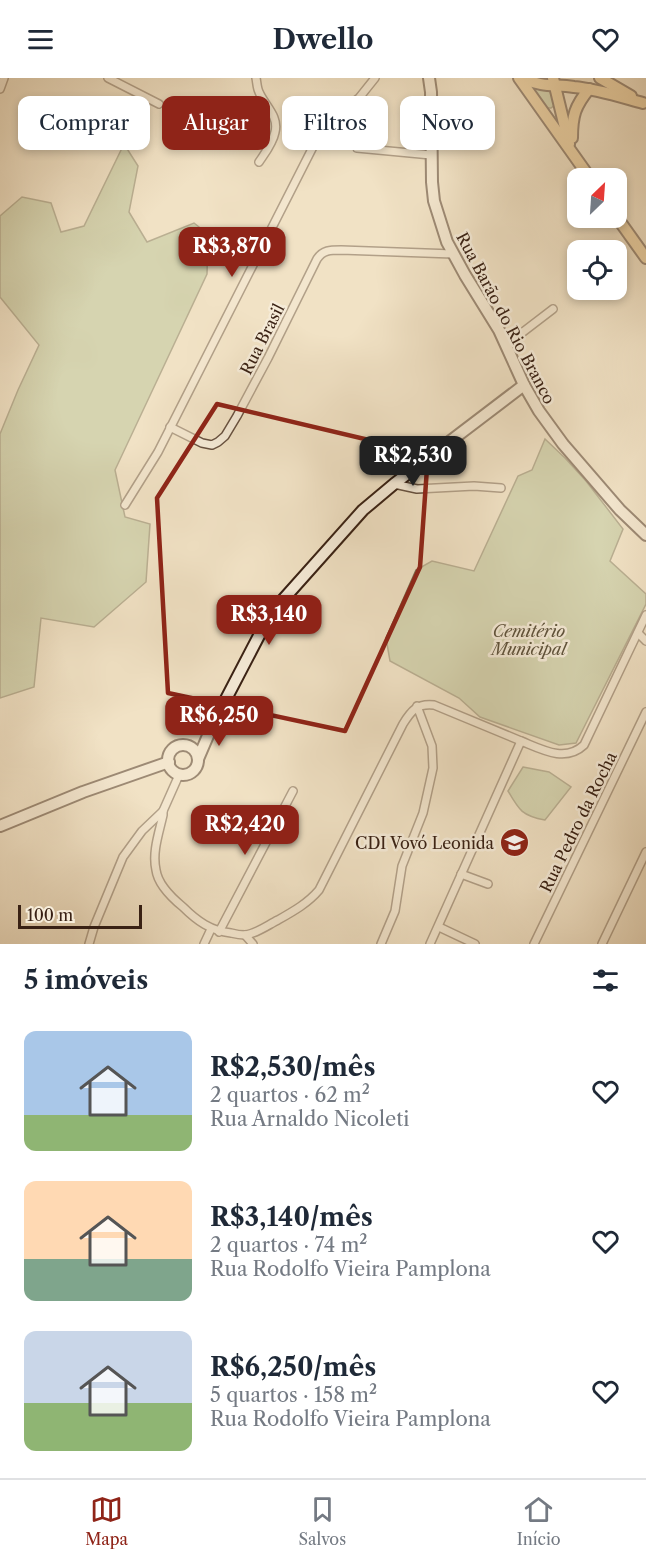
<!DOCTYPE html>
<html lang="pt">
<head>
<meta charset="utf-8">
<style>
  :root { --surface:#fff; --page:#f6f6f7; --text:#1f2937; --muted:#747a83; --line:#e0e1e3; --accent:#8f2418 }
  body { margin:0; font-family:"Libre Caslon Text",serif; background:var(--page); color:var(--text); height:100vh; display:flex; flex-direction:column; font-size:22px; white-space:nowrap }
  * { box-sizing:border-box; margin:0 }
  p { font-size:20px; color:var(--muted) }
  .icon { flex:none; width:33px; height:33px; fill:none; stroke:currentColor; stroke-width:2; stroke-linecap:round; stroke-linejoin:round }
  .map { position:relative; height:866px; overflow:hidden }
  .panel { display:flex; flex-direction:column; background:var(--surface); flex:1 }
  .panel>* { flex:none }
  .guide { position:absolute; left:18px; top:18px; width:610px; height:54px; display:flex; gap:12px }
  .needle { width:39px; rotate:25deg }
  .fabs { position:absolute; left:567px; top:90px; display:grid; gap:12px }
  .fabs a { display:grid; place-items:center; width:60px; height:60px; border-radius:12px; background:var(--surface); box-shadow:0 3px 9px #0003; font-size:30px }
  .scale { position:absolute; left:18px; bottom:15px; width:124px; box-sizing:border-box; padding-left:6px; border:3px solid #392114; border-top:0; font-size:16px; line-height:21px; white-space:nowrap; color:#392114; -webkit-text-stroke:4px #f6ecd9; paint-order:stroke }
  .price { position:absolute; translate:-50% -51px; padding:0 14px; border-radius:12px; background:var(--accent); color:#fff; font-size:20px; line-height:39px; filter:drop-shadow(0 2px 3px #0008) }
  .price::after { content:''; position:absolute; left:50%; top:36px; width:18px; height:14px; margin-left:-9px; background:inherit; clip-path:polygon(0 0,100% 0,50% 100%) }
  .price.selected { background:#222; color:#fff }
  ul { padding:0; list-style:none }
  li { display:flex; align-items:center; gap:18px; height:150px; padding:0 24px }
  li span { display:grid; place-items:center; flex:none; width:168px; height:120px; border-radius:12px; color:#555 }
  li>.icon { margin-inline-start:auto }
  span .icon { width:72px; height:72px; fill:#fffc; stroke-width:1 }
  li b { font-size:26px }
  h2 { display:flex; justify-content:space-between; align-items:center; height:72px; padding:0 24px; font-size:26px }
  .tag { padding:0 21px; border-radius:12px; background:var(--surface); box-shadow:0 3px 9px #0003; font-size:21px; line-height:54px }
  .tag.selected { background:var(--accent); color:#fff }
  header { display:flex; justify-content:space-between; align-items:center; height:78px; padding:0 24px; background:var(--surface); font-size:27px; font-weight:700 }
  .tabs { display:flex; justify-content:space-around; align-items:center; height:84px; border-top:2px solid var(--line); background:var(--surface); font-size:16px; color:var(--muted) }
  .tabs a { display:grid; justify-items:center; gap:3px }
  .tabs .selected { color:var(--accent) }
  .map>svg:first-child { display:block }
  .green { fill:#b6c497; stroke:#787256; stroke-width:1.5 }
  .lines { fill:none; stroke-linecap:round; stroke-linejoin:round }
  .street-casing { stroke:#675140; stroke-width:10 }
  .secondary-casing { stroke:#392114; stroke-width:14 }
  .primary-casing { stroke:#392114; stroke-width:14 }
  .street { stroke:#f6ecd9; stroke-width:7 }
  .secondary { stroke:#f6ecd9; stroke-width:10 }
  .primary { stroke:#e8c182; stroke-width:10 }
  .marked { fill:none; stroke:#8f2418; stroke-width:4.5; stroke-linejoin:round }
  .labels { text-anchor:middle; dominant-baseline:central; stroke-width:5; stroke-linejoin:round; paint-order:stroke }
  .street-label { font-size:16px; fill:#392114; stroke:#f6ecd9 }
  .park-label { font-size:16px; font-style:italic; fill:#5e523b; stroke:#f6ecd9 }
  .poi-label { font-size:16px; fill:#392114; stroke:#f6ecd9; text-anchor:end }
</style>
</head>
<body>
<header><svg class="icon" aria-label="menu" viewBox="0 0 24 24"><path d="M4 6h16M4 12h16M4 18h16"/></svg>Dwello<svg class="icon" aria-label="heart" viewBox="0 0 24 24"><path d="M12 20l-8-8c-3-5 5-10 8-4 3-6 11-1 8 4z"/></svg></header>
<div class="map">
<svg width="646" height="866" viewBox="0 0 646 866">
  <rect width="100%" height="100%" fill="#f1e2c5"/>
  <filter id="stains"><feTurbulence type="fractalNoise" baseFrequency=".00333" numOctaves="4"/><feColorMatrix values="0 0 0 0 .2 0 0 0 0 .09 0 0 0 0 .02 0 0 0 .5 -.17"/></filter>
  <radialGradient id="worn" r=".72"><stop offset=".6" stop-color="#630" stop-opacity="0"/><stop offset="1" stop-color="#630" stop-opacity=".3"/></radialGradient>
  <g class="green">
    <path d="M529,6L544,12L555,14L556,26L551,30H545Z"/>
    <path d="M124,66L138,88L129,134L147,164L194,145L208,156L207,196L115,392L125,439L150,446L146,504L94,549L41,540L34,609L0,620V356L18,312L39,267L0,219V138L22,119L51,125L61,154L84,148Z"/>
    <path d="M545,361L565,380L586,403L623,451L610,483L646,516V526L576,665L559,667L480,639L459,620L390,583L386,560L416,492L432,483L474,493L518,398L532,392Z"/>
    <path d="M523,689L549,694L571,709L545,742C522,738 519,732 508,713Z"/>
  </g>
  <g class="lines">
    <defs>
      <g id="street">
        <path d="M108,0L159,26"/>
        <path d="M256,0C257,5 257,10 259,14C265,28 279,38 275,54C273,65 265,75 259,84"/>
        <path d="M0,11L4,0"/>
        <path d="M357,70L431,77"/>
        <path d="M506,267L553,231"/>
        <path d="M170,349L202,365L212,367L218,364L225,358L237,338L268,280L317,181C323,172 330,172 341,172L453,176"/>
        <path d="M394,406L417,411L474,408L501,410"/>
        <path d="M125,427L158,374L317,61L325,48L333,39L359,20L375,0"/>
        <path d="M638,555L646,563"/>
        <path d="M163,733V737C159,755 152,774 156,792C158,807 172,820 183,829C197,843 211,853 231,855C235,856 240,857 245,857C256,856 268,847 278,842C294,833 308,825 319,812L403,646C411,633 417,625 434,627L521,663"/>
        <path d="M461,796L488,806"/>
        <path d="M439,849L475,866"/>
        <path d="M219,854L293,713"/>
        <path d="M245,857L253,866"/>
        <path d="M89,866L94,849L123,779L142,753L163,733L179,697"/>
        <path d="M204,866L211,851"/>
        <path d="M381,866L395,833L402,788L423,735L433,690L432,668L417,628"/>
        <path d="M430,866L521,663C541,671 565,685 584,667L646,537"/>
        <path d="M534,866L646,634"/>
        <path d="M602,866L646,774"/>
      </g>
      <g id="secondary">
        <path d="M429,0L431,14L432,104L434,123L447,164L465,197L499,252L524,307L539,333L563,366L620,432L646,457"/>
        <circle cx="183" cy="682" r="15"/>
        <path d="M198,681L213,646L264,548L272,534L363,432L394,406L524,307"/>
        <path d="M0,748L83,714L169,684"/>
      </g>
      <g id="primary">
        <path d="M519,0L590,100"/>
        <path d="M523,0C544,10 553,6 574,9C597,11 621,19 643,25"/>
        <path d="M553,0L569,66"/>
        <path d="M600,0L631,18"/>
        <path d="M572,60C572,38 575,28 589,11"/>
        <path d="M616,138L646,180"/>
      </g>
    </defs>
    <use href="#street" class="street-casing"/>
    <use href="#secondary" class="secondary-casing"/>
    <use href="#primary" class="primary-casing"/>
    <use href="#street" class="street"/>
    <use href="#secondary" class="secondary"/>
    <use href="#primary" class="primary"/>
  </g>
  <path d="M0 0H646V866H0ZM217,326L428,376L420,489L345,653L168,615L157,420Z" fill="#f1e2c5" fill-opacity=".55" fill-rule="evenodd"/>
  <path class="marked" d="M217,326L428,376L420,489L345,653L168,615L157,420Z"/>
  <defs>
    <symbol id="school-disc" viewBox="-11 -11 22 22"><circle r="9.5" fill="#8f2418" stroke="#f6ecd9"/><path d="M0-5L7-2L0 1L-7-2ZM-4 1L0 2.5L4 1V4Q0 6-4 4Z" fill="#fff"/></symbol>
  </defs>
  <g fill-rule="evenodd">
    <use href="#school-disc" x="498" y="748" width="33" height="33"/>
  </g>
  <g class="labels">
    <g class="street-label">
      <text transform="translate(506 240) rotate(62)">Rua Barão do Rio Branco</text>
      <text transform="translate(262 261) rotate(-63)">Rua Brasil</text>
      <text transform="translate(578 744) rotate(-64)">Rua Pedro da Rocha</text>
    </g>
    <g class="park-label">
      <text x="529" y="553">Cemitério<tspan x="529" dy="18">Municipal</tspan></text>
    </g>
    <g class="poi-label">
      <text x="494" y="765">CDI Vovó Leonida</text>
    </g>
  </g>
  <rect width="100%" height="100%" filter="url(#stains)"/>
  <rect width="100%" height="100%" fill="url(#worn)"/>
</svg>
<div class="fabs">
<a><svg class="needle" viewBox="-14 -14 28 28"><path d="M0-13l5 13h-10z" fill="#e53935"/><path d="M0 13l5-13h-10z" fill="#747a83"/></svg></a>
<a><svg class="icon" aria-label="locate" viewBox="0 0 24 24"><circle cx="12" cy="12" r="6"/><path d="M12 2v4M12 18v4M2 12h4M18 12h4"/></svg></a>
</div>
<div class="scale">100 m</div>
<b class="price" style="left:232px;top:200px">R$3,870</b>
<b class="price selected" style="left:413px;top:409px">R$2,530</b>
<b class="price" style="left:269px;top:568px">R$3,140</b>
<b class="price" style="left:219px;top:669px">R$6,250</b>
<b class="price" style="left:245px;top:778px">R$2,420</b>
<div class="guide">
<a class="tag">Comprar</a>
<a class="tag selected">Alugar</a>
<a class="tag">Filtros</a>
<a class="tag">Novo</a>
</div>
</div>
<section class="panel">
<h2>5 imóveis<svg class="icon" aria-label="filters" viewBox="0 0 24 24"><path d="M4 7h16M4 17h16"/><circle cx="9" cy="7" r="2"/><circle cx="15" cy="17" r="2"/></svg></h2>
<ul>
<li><span style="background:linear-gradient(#a9c7e8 70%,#8fb573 0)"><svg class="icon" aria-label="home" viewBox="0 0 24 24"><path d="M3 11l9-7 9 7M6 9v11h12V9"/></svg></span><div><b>R$2,530/mês</b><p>2 quartos · 62 m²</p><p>Rua Arnaldo Nicoleti</p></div><svg class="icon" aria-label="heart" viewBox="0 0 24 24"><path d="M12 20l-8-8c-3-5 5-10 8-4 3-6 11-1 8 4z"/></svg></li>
<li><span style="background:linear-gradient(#ffd9b3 65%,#7fa58c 0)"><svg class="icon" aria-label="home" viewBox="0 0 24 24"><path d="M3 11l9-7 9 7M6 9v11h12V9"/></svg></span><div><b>R$3,140/mês</b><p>2 quartos · 74 m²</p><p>Rua Rodolfo Vieira Pamplona</p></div><svg class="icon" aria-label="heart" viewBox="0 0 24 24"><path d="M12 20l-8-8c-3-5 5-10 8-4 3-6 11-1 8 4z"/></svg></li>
<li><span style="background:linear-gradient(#c9d6e8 60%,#8fb573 0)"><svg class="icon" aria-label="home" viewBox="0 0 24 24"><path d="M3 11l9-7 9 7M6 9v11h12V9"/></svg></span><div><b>R$6,250/mês</b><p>5 quartos · 158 m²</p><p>Rua Rodolfo Vieira Pamplona</p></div><svg class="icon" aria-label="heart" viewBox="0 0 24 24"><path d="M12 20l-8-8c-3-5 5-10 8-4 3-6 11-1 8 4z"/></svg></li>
</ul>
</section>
<nav class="tabs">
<a class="selected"><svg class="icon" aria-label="map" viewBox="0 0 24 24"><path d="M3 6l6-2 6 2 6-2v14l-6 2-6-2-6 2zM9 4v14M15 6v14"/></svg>Mapa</a>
<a><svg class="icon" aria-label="saved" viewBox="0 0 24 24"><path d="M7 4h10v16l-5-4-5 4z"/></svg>Salvos</a>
<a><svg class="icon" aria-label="home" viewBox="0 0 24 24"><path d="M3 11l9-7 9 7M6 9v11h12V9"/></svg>Início</a>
</nav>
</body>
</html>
